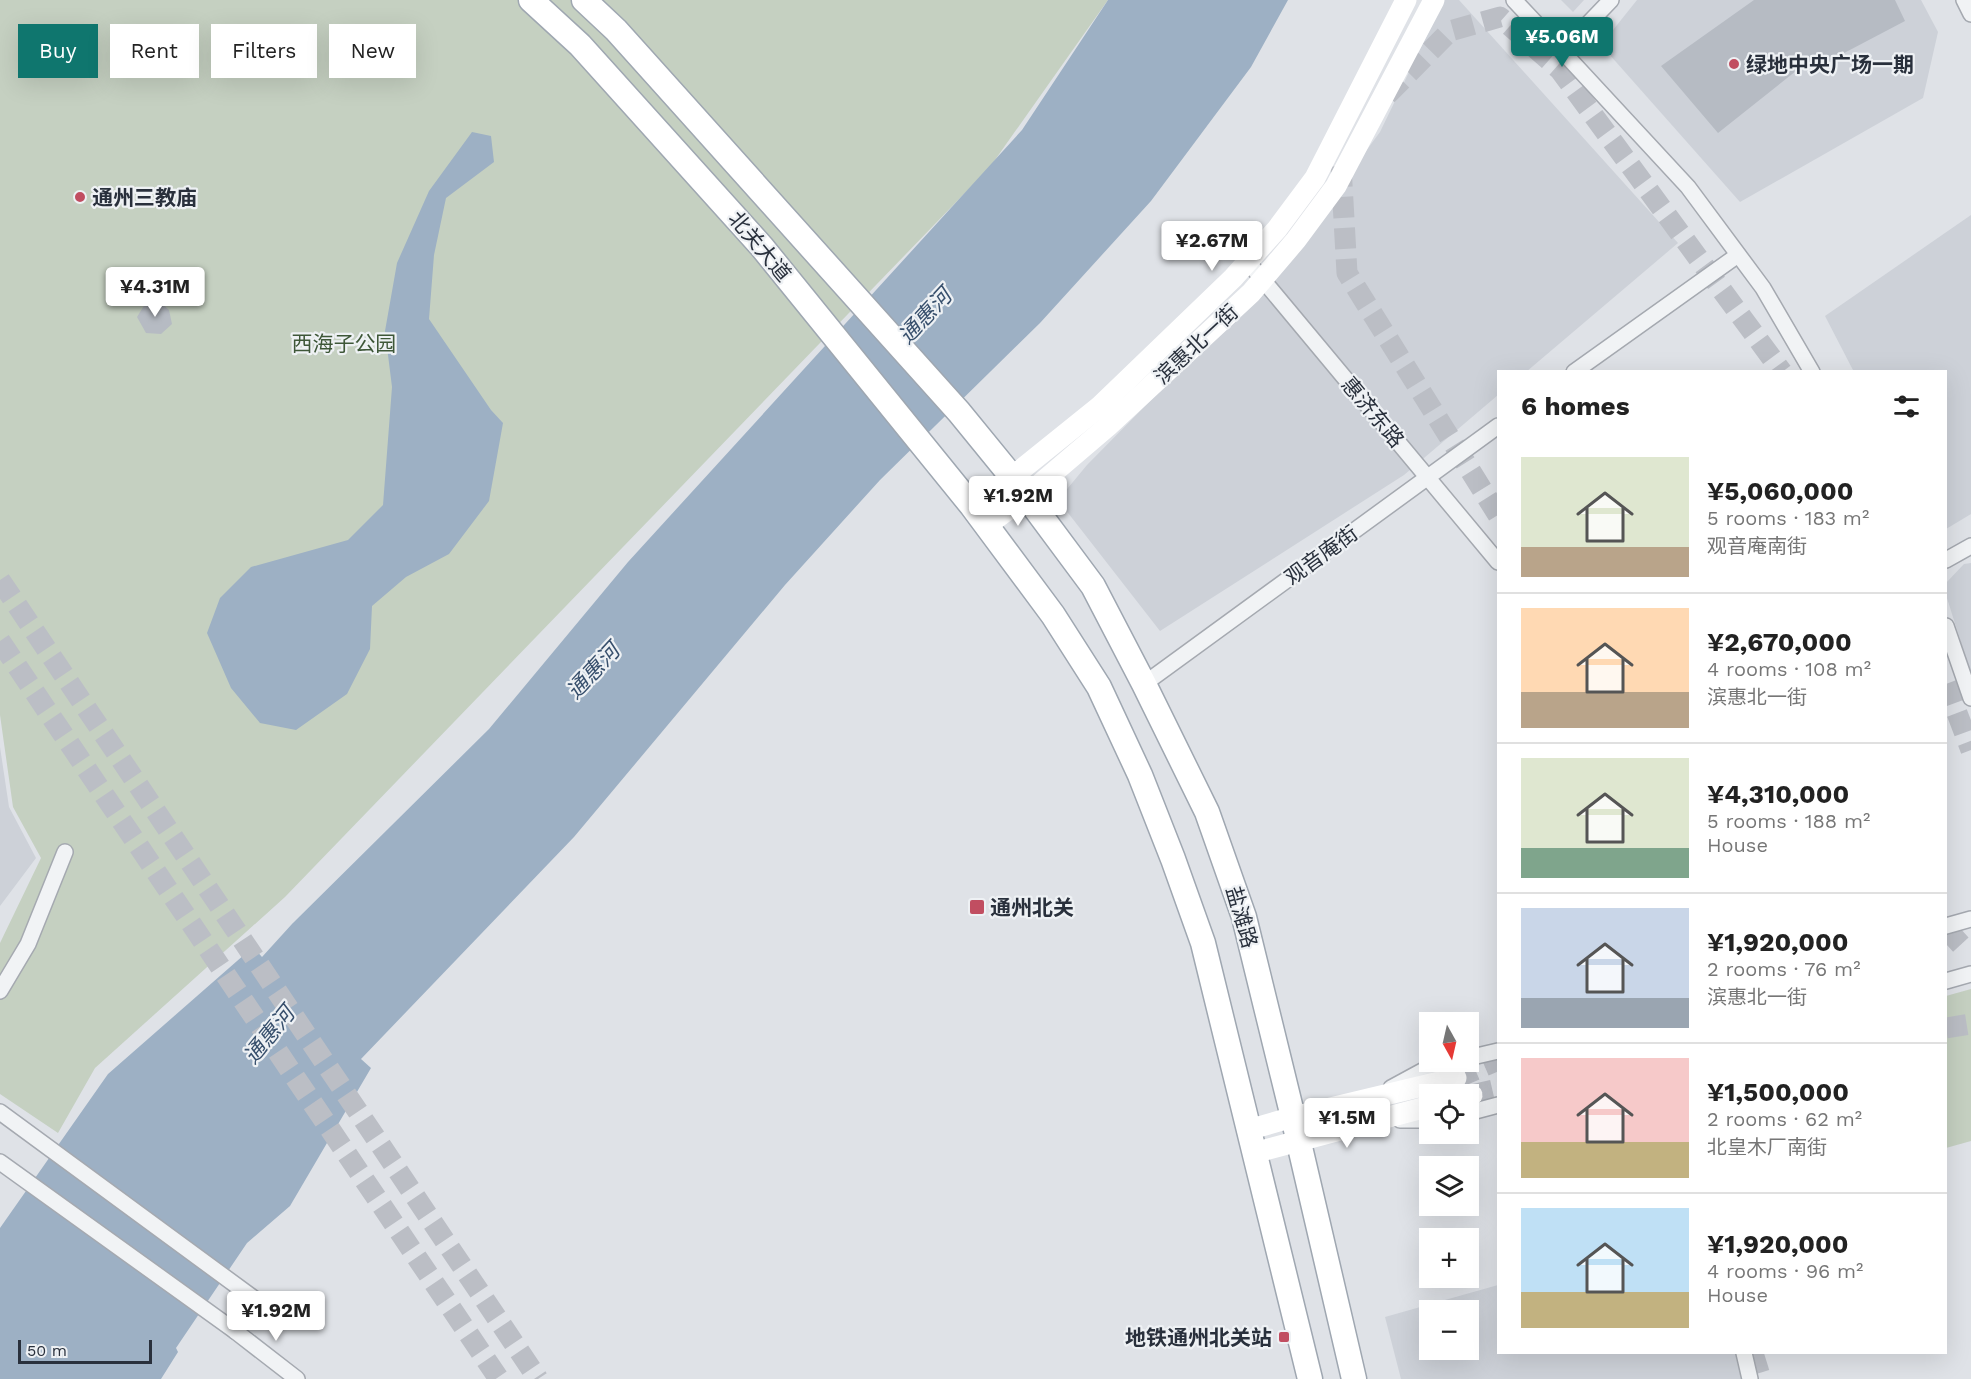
<!DOCTYPE html>
<html lang="en">
<head>
<meta charset="utf-8">
<style>
  :root { --surface:#fff; --page:#f6f6f6; --text:#222; --muted:#767676; --line:#e0e0e0; --accent:#0f766e }
  body { margin:0; font-family:"Work Sans","Noto Sans SC",sans-serif; background:var(--page); color:var(--text); height:100vh; display:flex; flex-direction:column; font-size:22px; white-space:nowrap }
  * { box-sizing:border-box; margin:0 }
  p { font-size:20px; color:var(--muted) }
  .icon { flex:none; width:33px; height:33px; fill:none; stroke:currentColor; stroke-width:2; stroke-linecap:round; stroke-linejoin:round }
  .map { position:relative; flex:1; overflow:hidden }
  .drawer { position:absolute; left:1497px; top:370px; width:450px; height:984px; display:flex; flex-direction:column; background:var(--surface); border-radius:0px; box-shadow:0 6px 24px #0002 }
  .drawer>* { flex:none }
  .hud { position:absolute; left:18px; top:24px; width:570px; height:54px; display:flex; gap:12px }
  .needle { width:39px; rotate:172deg }
  .fabs { position:absolute; left:1419px; top:1012px; display:grid; gap:12px }
  .fabs a { display:grid; place-items:center; width:60px; height:60px; border-radius:0px; background:var(--surface); box-shadow:0 6px 24px #0002; font-size:30px }
  .scale { position:absolute; left:18px; bottom:15px; width:134px; box-sizing:border-box; padding-left:6px; border:3px solid #29303c; border-top:0; font-size:16px; line-height:21px; white-space:nowrap; color:#29303c; -webkit-text-stroke:4px #eef1f4; paint-order:stroke }
  .price { position:absolute; translate:-50% -51px; padding:0 14px; border-radius:6px; background:#fff; color:#222; font-size:20px; line-height:39px; filter:drop-shadow(0 2px 3px #0008) }
  .price::after { content:''; position:absolute; left:50%; top:36px; width:18px; height:14px; margin-left:-9px; background:inherit; clip-path:polygon(0 0,100% 0,50% 100%) }
  .price.current { background:var(--accent); color:#fff }
  ul { padding:0; list-style:none }
  li { display:flex; align-items:center; gap:18px; height:150px; padding:0 24px }
  li+li { border-top:2px solid var(--line) }
  li span { display:grid; place-items:center; flex:none; width:168px; height:120px; border-radius:0px; color:#555 }
  li>.icon { margin-inline-start:auto }
  span .icon { width:72px; height:72px; fill:#fffc; stroke-width:1 }
  li b { font-size:26px }
  h2 { display:flex; justify-content:space-between; align-items:center; height:72px; padding:0 24px; font-size:26px }
  .tag { padding:0 21px; border-radius:0px; background:var(--surface); box-shadow:0 6px 24px #0002; font-size:21px; line-height:54px }
  .tag.current { background:var(--accent); color:#fff }
  .map>svg:first-child { display:block }
  .built { fill:#cdd1d8; fill-rule:evenodd }
  .green { fill:#c5d0c1 }
  .water { fill:#9db0c4 }
  .building { fill:#b6bbc3 }
  .lines { fill:none; stroke-linecap:round; stroke-linejoin:round }
  .secondary-tunnel { stroke:#bbbec5; stroke-width:21; stroke-dasharray:21 10; stroke-linecap:butt }
  .street-casing { stroke:#a5a9b0; stroke-width:18 }
  .primary-casing { stroke:#9fa7b1; stroke-width:27 }
  .street { stroke:#f1f3f5; stroke-width:15 }
  .secondary { stroke:#fff; stroke-width:21 }
  .primary { stroke:#fff; stroke-width:24 }
  .poi-dot { fill:#c14e61; stroke:#eef1f4; stroke-width:2 }
  .labels { text-anchor:middle; dominant-baseline:central; stroke-width:4.5; stroke-linejoin:round; paint-order:stroke }
  .poi-label { font-size:21px; font-weight:bold; fill:#29303c; stroke:#eef1f4; text-anchor:start }
  .street-label { font-size:21px; fill:#29303c; stroke:#eef1f4 }
  .park-label { font-size:21px; fill:#3e5738; stroke:#eef1f4 }
  .water-label { font-size:22px; font-style:italic; fill:#374f6c; stroke:#eef1f4 }
</style>
</head>
<body>
<div class="map">
<svg width="1971" height="1379" viewBox="0 0 1971 1379">
  <rect width="100%" height="100%" fill="#dfe2e7"/>
  <g class="built">
    <path d="M1444,0H1459L1678,243L1526,372H1498V395L1404,475L1160,631L1058,500L1087,465L1276,273L1380,132Z"/>
    <path d="M1561,0H1584L1573,12Z"/>
    <path d="M1637,0H1921L1938,32L1923,98L1740,202L1601,45Z"/>
    <path d="M1971,215V514L1946,529V372H1854L1825,316Z"/>
    <path d="M1971,563V674L1946,595V583L1964,564Z"/>
    <path d="M0,747L9,807L36,858L0,906Z"/>
    <path d="M1498,1285V1353H1740L1754,1379H1401L1385,1317ZM1430,1311H1468V1350H1430Z"/>
  </g>
  <g class="green">
    <path d="M0,0H1108L990,167L285,897L95,1068L58,1133L0,1094V943L41,858L13,807L0,715Z"/>
    <path d="M1971,989V1141L1946,1148V996Z"/>
  </g>
  <g class="water">
    <path d="M1108,0H1288L1251,67L1151,201L1040,323L880,480L785,585L574,837L361,1059L371,1068L290,1206L247,1243L176,1348L178,1352L161,1379H0V1228L108,1074L253,947L262,957L292,924L489,729L628,562L1022,130Z"/>
    <path d="M472,132L491,136L494,162L446,198L434,255L429,319L491,410L503,423L489,501L449,554L406,577L372,606L370,649L347,694L296,730L260,723L231,688L207,633L220,598L251,567L348,540L383,505L392,387L385,331L397,263L429,191Z"/>
  </g>
  <g class="building">
    <path d="M1754,0H1895L1905,21L1827,62L1816,55L1718,133L1661,66Z"/>
    <path d="M159,301L169,310L172,324L161,334L146,333L137,317L145,304Z"/>
  </g>
  <g class="lines">
    <g class="secondary-tunnel">
      <path d="M1387,95L1450,31L1500,17L1560,70L1782,372"/>
      <path d="M1341,166L1347,273L1498,515"/>
      <path d="M0,580L538,1379"/>
      <path d="M0,641L499,1379"/>
      <path d="M1946,684L1971,750"/>
      <path d="M1946,944L1971,921"/>
      <path d="M1946,1028L1971,1024"/>
      <path d="M1456,1078L1498,1060"/>
      <path d="M1472,1095L1498,1089"/>
      <path d="M1753,1353L1761,1379"/>
    </g>
    <defs>
      <g id="street">
        <path d="M1514,0L1562,51L1611,0"/>
        <path d="M1964,0L1971,14"/>
        <path d="M1562,51L1688,187L1763,288L1812,372"/>
        <path d="M1248,262L1498,562"/>
        <path d="M1574,372L1738,255"/>
        <path d="M1946,560L1971,546"/>
        <path d="M1946,626L1971,698"/>
        <path d="M1144,684L1498,426"/>
        <path d="M1946,926L1971,919"/>
        <path d="M1946,981L1971,974"/>
        <path d="M0,991L28,944L65,852"/>
        <path d="M1468,1058L1498,1051"/>
        <path d="M1391,1088L1426,1069L1454,1062"/>
        <path d="M0,1112L256,1300L235,1331"/>
        <path d="M1468,1113L1498,1105"/>
        <path d="M1400,1120H1430"/>
        <path d="M0,1162L235,1331L297,1379"/>
        <path d="M1744,1353L1750,1379"/>
      </g>
      <g id="primary">
        <path d="M531,0L580,45L762,247L972,506L1053,615L1099,687L1140,775L1173,859L1203,943L1310,1379"/>
        <path d="M584,0L616,30L959,412L1012,477L1093,586L1144,684L1207,812L1244,917L1293,1117L1354,1379"/>
      </g>
    </defs>
    <use href="#street" class="street-casing"/>
    <use href="#primary" class="primary-casing"/>
    <use href="#street" class="street"/>
    <g class="secondary">
      <path d="M972,506L1012,477L1099,407L1233,278L1277,229L1315,178L1406,0"/>
      <path d="M986,526L1026,496L1108,426L1251,293L1296,240L1336,186L1434,0"/>
      <path d="M1468,1096L1472,1095"/>
      <path d="M1248,1130L1293,1117L1456,1078"/>
      <path d="M1254,1153L1430,1106"/>
    </g>
    <use href="#primary" class="primary"/>
  </g>
  <g class="poi-dot">
    <circle cx="1734" cy="64" r="6"/>
    <circle cx="80" cy="197" r="6"/>
    <rect x="969" y="899" width="16" height="16" rx="3"/>
    <rect x="1278" y="1331" width="12" height="12" rx="3"/>
  </g>
  <g class="labels">
    <g class="poi-label">
      <text x="1746" y="64">绿地中央广场一期</text>
      <text x="92" y="197">通州三教庙</text>
      <text x="990" y="907">通州北关</text>
      <text x="1272" y="1337" text-anchor="end">地铁通州北关站</text>
    </g>
    <g class="street-label">
      <text transform="translate(760 246) rotate(50)">北关大道</text>
      <text transform="translate(1196 344) rotate(-43)">滨惠北一街</text>
      <text transform="translate(1373 412) rotate(50)">惠济东路</text>
      <text transform="translate(1321 555) rotate(-36)">观音庵街</text>
      <text transform="translate(1242 917) rotate(74)">盐滩路</text>
    </g>
    <g class="park-label">
      <text x="344" y="343">西海子公园</text>
    </g>
    <g class="water-label">
      <text transform="translate(925 316) rotate(-47)">通惠河</text>
      <text transform="translate(593 671) rotate(-47)">通惠河</text>
      <text transform="translate(269 1035) rotate(-51)">通惠河</text>
    </g>
  </g>
</svg>
<div class="fabs">
<a><svg class="needle" viewBox="-14 -14 28 28"><path d="M0-13l5 13h-10z" fill="#e53935"/><path d="M0 13l5-13h-10z" fill="#767676"/></svg></a>
<a><svg class="icon" aria-label="locate" viewBox="0 0 24 24"><circle cx="12" cy="12" r="6"/><path d="M12 2v4M12 18v4M2 12h4M18 12h4"/></svg></a>
<a><svg class="icon" aria-label="layers" viewBox="0 0 24 24"><path d="M12 4l9 5-9 5-9-5zM3 14l9 5 9-5"/></svg></a>
<a>+</a>
<a>−</a>
</div>
<div class="scale">50 m</div>
<b class="price current" style="left:1562px;top:68px">¥5.06M</b>
<b class="price" style="left:1212px;top:272px">¥2.67M</b>
<b class="price" style="left:155px;top:318px">¥4.31M</b>
<b class="price" style="left:1018px;top:527px">¥1.92M</b>
<b class="price" style="left:1347px;top:1149px">¥1.5M</b>
<b class="price" style="left:276px;top:1342px">¥1.92M</b>
<div class="hud">
<a class="tag current">Buy</a>
<a class="tag">Rent</a>
<a class="tag">Filters</a>
<a class="tag">New</a>
</div>
<section class="drawer">
<h2>6 homes<svg class="icon" aria-label="filters" viewBox="0 0 24 24"><path d="M4 7h16M4 17h16"/><circle cx="9" cy="7" r="2"/><circle cx="15" cy="17" r="2"/></svg></h2>
<ul>
<li><span style="background:linear-gradient(#dfe7d0 75%,#b9a48a 0)"><svg class="icon" aria-label="home" viewBox="0 0 24 24"><path d="M3 11l9-7 9 7M6 9v11h12V9"/></svg></span><div><b>¥5,060,000</b><p>5 rooms · 183 m²</p><p>观音庵南街</p></div></li>
<li><span style="background:linear-gradient(#ffd9b3 70%,#b9a48a 0)"><svg class="icon" aria-label="home" viewBox="0 0 24 24"><path d="M3 11l9-7 9 7M6 9v11h12V9"/></svg></span><div><b>¥2,670,000</b><p>4 rooms · 108 m²</p><p>滨惠北一街</p></div></li>
<li><span style="background:linear-gradient(#dfe7d0 75%,#7fa58c 0)"><svg class="icon" aria-label="home" viewBox="0 0 24 24"><path d="M3 11l9-7 9 7M6 9v11h12V9"/></svg></span><div><b>¥4,310,000</b><p>5 rooms · 188 m²</p><p>House</p></div></li>
<li><span style="background:linear-gradient(#c9d6e8 75%,#9aa5b1 0)"><svg class="icon" aria-label="home" viewBox="0 0 24 24"><path d="M3 11l9-7 9 7M6 9v11h12V9"/></svg></span><div><b>¥1,920,000</b><p>2 rooms · 76 m²</p><p>滨惠北一街</p></div></li>
<li><span style="background:linear-gradient(#f6c9c9 70%,#c2b280 0)"><svg class="icon" aria-label="home" viewBox="0 0 24 24"><path d="M3 11l9-7 9 7M6 9v11h12V9"/></svg></span><div><b>¥1,500,000</b><p>2 rooms · 62 m²</p><p>北皇木厂南街</p></div></li>
<li><span style="background:linear-gradient(#bfe0f5 70%,#c2b280 0)"><svg class="icon" aria-label="home" viewBox="0 0 24 24"><path d="M3 11l9-7 9 7M6 9v11h12V9"/></svg></span><div><b>¥1,920,000</b><p>4 rooms · 96 m²</p><p>House</p></div></li>
</ul>
</section>
</div>
</body>
</html>
